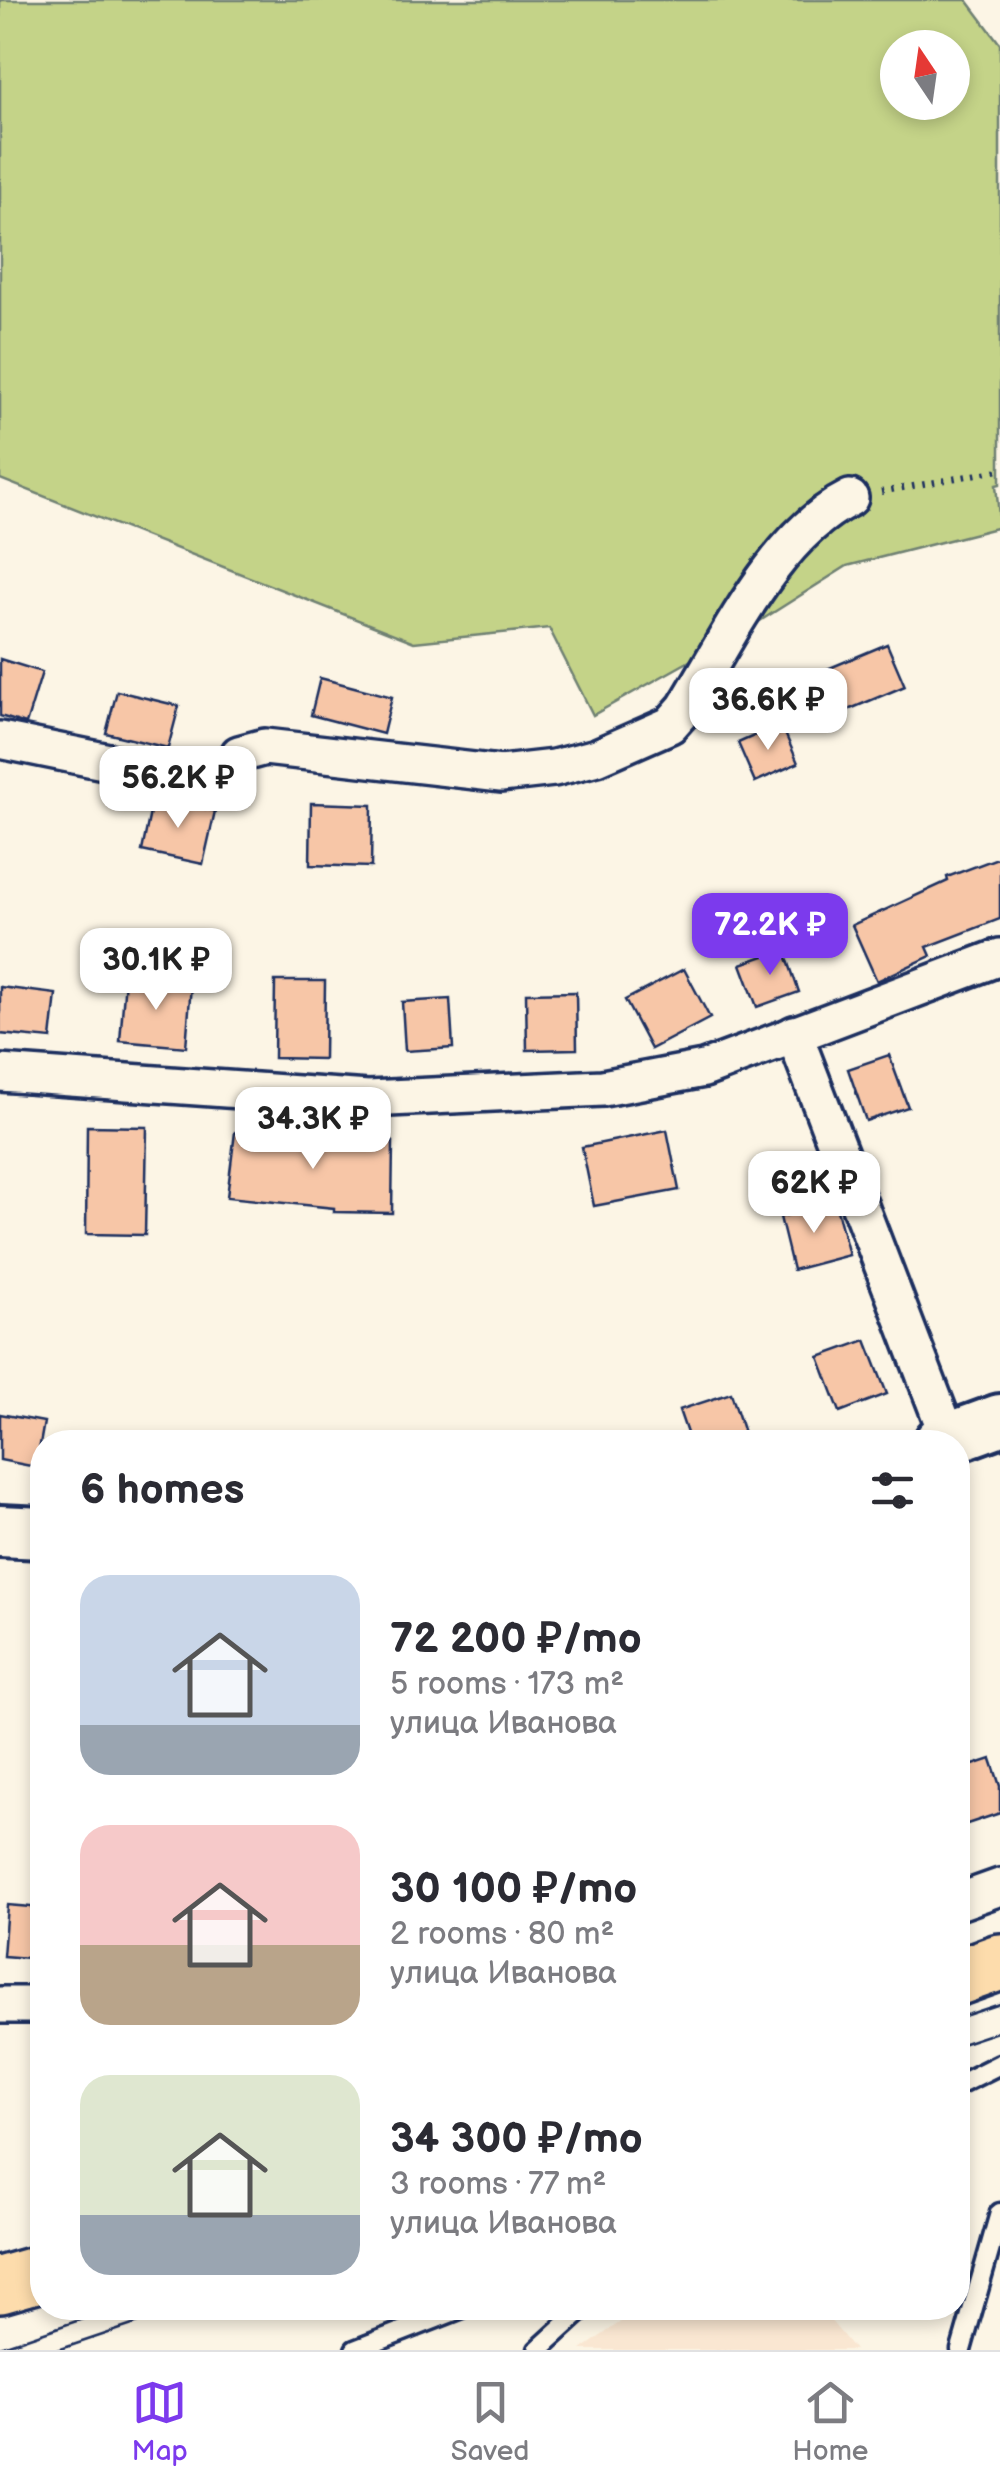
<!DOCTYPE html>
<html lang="en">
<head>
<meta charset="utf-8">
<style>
  :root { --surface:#fff; --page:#f7f7f7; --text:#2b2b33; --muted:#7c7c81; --line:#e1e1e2; --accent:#7c3aed }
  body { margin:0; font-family:"Balsamiq Sans",sans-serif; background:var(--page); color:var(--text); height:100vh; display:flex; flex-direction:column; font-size:38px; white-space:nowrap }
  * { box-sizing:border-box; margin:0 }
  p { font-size:32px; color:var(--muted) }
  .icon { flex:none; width:55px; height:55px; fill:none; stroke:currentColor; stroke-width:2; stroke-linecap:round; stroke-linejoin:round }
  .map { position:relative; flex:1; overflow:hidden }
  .side { position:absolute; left:30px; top:1430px; width:940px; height:890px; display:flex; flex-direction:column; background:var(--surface); border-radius:40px; box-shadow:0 5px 15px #0003 }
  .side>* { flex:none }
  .needle { width:65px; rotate:347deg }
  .controls { position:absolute; left:880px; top:30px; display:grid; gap:20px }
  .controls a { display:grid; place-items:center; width:90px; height:90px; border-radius:50%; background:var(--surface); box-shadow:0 5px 15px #0003; font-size:50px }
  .price { position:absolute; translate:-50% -85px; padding:0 22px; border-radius:20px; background:#fff; color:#222; font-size:32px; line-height:65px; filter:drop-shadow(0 2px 5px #0008) }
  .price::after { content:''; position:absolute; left:50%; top:60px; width:30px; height:22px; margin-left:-15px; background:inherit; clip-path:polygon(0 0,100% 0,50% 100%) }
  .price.current { background:var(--accent); color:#fff }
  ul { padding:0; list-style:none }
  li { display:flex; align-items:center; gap:30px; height:250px; padding:0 50px }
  li span { display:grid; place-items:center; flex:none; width:280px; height:200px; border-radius:30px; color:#555 }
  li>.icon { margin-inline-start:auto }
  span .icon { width:120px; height:120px; fill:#fffc; stroke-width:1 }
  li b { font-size:42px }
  h2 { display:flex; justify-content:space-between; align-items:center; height:120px; padding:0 50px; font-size:42px }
  .dock { display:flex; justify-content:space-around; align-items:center; height:140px; border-top:2px solid var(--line); background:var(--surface); font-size:28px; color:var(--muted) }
  .dock a { display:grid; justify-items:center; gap:5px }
  .dock .current { color:var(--accent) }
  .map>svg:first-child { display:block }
  .built { fill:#fae7d2 }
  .green { fill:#c4d388; stroke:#708173; stroke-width:2.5; fill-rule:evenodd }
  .building { fill:#f7c6a7; stroke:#1b2f5e; stroke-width:2.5 }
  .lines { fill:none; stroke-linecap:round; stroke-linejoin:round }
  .service-casing { stroke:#1b2f5e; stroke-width:25 }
  .minor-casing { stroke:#1b2f5e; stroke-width:42 }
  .secondary-casing { stroke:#1b2f5e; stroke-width:58 }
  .primary-casing { stroke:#1b2f5e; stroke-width:62 }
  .path { stroke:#1b2f5e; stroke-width:6; stroke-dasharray:2.5 8; stroke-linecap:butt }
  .service { stroke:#fcf5e5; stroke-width:18 }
  .minor { stroke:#fcf5e5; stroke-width:35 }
  .secondary { stroke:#fcf5e5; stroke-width:50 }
  .primary { stroke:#fddcac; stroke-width:55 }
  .tram { stroke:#1b2f5e; stroke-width:2.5 }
</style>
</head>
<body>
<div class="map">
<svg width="1000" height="2350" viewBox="0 0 1000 2350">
  <rect width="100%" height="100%" fill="#fcf5e5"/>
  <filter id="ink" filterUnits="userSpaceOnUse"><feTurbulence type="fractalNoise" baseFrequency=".01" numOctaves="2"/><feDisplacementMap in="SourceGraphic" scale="20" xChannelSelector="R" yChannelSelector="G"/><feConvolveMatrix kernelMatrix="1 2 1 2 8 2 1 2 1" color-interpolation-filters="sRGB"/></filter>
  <g filter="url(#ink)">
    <path class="built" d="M640,2308H820L855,2350H581Z"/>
    <path class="green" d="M0,0H967L1000,44V484L996,485L1000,527L847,566L752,626L593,715L549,628L414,642L0,479ZM898,48H952V102H898Z"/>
    <g class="building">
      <path d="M887,644L905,686L843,712L825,670Z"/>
      <path d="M0,659L42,672L26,724L0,716Z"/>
      <path d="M320,678L392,697L383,734L311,715Z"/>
      <path d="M117,691L179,706L168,748L106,733Z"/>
      <path d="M781,724L798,763L755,782L738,743Z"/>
      <path d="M153,798L215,811L203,864L142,851Z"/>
      <path d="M311,803L372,805L371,867L310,865Z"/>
      <path d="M1000,857V919L927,947L931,956L877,981L852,925L948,881L947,877Z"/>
      <path d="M784,949L799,992L757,1007L741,964Z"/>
      <path d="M684,969L710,1018L651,1049L625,1000Z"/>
      <path d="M125,979L191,985L186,1047L120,1041Z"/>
      <path d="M275,981H325L324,1059L274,1058Z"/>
      <path d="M0,987L56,994L51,1039L0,1034Z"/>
      <path d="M576,992L577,1049L527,1050L526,993Z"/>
      <path d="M450,999L453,1048L405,1051L402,1002Z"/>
      <path d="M889,1055L908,1107L866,1121L848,1069Z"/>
      <path d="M87,1126L147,1127L145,1235L86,1234Z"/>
      <path d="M667,1130L679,1190L594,1206L582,1147Z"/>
      <path d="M235,1132L393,1142L392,1213L334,1212V1208L227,1197Z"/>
      <path d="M835,1203L849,1255L793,1270L780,1217Z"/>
      <path d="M866,1340L887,1394L840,1412L819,1357Z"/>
      <path d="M731,1393L747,1442H690L679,1410Z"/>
      <path d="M0,1414L44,1422L36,1467L0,1460Z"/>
      <path d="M991,1759L1000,1786V1813L958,1827V1770Z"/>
      <path d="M7,1905L42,1908V1959L3,1956Z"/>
    </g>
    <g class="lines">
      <defs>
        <g id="service">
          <path d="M958,2085L1000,2064"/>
          <path d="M355,2350L462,2308"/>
          <path d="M538,2350L584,2308"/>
          <path d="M961,2350L1000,2213"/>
        </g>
        <g id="minor">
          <path d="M0,740L208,782L232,769L239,754L265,747L501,774L554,768L597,757L670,725L685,708C728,639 775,535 850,498"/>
          <path d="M794,1034L949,1439"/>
          <path d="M0,1073L368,1099L603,1088L704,1069L1000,957"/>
          <path d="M958,1902L1000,1887"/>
          <path d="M0,2005H42"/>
        </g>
        <g id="secondary">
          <path d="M940,1442L1000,1420"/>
          <path d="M0,1531L42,1533"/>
        </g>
        <g id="primary">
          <path d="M958,1977L1000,1962"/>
          <path d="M0,2285L42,2273"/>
        </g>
      </defs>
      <use href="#service" class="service-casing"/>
      <use href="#minor" class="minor-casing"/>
      <use href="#secondary" class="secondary-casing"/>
      <use href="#primary" class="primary-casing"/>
      <path class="path" d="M881,492L1000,470"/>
      <use href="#service" class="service"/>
      <use href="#minor" class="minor"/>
      <use href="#secondary" class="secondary"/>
      <use href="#primary" class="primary"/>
      <g class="tram">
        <path d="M958,2018L1000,2004"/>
        <path d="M958,2045L1000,2031"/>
        <path d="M0,2347L115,2308"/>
        <path d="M58,2350L183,2308"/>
      </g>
    </g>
  </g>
</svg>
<div class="controls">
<a><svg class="needle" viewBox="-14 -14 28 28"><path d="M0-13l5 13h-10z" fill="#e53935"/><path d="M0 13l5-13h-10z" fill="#7c7c81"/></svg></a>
</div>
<b class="price" style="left:768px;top:753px">36.6K ₽</b>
<b class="price" style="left:178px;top:831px">56.2K ₽</b>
<b class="price current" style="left:770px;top:978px">72.2K ₽</b>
<b class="price" style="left:156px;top:1013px">30.1K ₽</b>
<b class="price" style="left:313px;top:1172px">34.3K ₽</b>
<b class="price" style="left:814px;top:1236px">62K ₽</b>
<section class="side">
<h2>6 homes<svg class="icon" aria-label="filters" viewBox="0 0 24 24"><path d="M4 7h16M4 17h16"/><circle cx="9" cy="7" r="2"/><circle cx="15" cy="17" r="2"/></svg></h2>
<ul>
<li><span style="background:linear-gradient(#c9d6e8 75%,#9aa5b1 0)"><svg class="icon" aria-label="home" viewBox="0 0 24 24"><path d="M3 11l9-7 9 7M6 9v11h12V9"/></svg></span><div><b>72 200 ₽/mo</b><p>5 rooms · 173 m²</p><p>улица Иванова</p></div></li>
<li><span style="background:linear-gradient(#f6c9c9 60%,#b9a48a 0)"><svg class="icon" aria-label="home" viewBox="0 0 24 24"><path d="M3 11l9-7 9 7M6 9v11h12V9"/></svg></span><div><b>30 100 ₽/mo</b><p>2 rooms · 80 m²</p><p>улица Иванова</p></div></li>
<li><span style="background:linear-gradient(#dfe7d0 70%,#9aa5b1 0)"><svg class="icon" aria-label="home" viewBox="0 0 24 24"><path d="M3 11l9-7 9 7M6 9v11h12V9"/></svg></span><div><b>34 300 ₽/mo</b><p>3 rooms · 77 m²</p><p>улица Иванова</p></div></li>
</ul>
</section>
</div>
<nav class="dock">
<a class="current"><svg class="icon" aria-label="map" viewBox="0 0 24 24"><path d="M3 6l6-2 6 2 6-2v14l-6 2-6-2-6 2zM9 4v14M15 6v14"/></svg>Map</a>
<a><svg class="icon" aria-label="saved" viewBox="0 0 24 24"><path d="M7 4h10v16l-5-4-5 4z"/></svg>Saved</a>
<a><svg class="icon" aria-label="home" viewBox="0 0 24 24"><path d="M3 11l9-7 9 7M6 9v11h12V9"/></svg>Home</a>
</nav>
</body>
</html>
